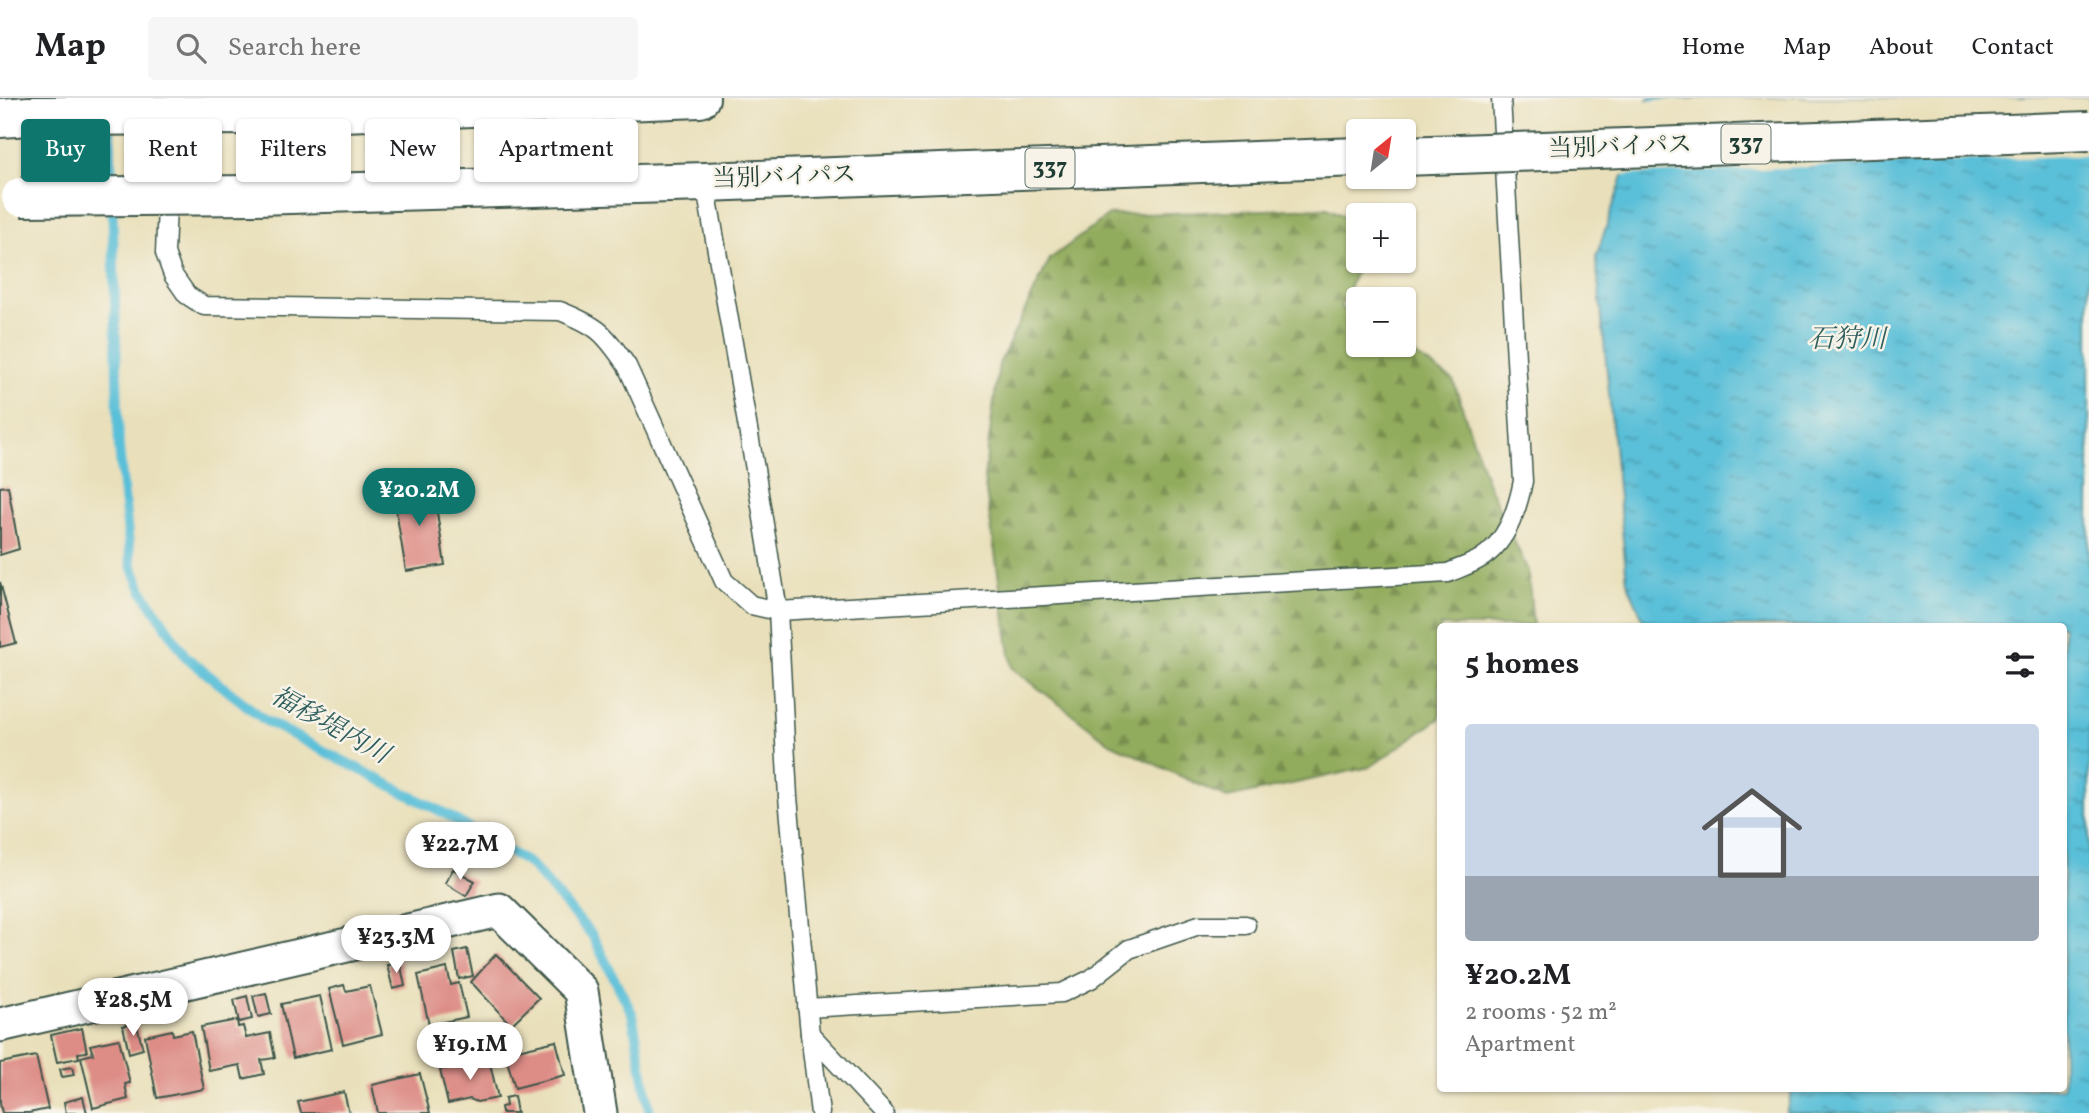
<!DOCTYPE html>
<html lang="en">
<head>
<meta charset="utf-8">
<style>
  :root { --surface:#fff; --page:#f6f6f6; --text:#202124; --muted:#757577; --line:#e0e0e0; --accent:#0f766e }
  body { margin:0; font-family:Vollkorn,"Noto Serif JP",serif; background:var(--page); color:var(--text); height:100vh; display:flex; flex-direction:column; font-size:26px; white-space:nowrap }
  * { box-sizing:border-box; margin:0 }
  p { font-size:23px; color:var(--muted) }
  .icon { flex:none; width:38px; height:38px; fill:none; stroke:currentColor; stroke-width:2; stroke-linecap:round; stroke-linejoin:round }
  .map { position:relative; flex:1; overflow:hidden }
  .sheet { position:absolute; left:1437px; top:525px; width:630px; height:469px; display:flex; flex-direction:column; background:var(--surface); border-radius:7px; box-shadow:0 2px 5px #0004 }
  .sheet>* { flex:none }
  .top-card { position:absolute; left:21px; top:21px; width:665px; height:63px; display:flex; gap:14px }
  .needle { width:46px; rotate:30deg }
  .controls { position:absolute; left:1346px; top:21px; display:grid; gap:14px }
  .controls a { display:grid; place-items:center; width:70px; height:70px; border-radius:7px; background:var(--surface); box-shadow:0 2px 5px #0004; font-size:35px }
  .price { position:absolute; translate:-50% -60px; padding:0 16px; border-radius:24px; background:#fff; color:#222; font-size:23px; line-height:46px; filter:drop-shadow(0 2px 4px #0008) }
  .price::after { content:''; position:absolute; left:50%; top:42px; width:21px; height:16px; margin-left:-10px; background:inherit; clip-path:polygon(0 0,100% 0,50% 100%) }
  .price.current { background:var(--accent); color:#fff }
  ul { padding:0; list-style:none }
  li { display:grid; align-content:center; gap:14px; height:371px; padding:0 28px }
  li+li { border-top:2px solid var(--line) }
  li span { display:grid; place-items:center; height:217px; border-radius:7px; color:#555 }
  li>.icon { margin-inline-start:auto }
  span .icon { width:126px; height:126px; fill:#fffc; stroke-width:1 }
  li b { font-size:30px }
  h2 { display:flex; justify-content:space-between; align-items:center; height:84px; padding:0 28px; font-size:30px }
  .tag { padding:0 24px; border-radius:7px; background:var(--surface); box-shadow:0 2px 5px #0004; font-size:24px; line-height:63px }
  .tag.current { background:var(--accent); color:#fff }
  header { display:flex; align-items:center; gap:42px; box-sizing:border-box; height:98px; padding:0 35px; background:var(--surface); border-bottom:2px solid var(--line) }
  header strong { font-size:33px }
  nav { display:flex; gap:38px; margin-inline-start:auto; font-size:24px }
  .search { width:490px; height:63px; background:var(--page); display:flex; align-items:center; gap:18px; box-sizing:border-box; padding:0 24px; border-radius:7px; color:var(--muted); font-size:26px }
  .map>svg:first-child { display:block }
  .forest { fill:url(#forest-firs); stroke:#587448; stroke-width:2 }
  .water { fill:url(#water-ripples); stroke:#3c7e86; stroke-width:2 }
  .pier { fill:#e9e0bb }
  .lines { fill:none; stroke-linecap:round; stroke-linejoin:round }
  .stream { stroke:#5abfd8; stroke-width:10 }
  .building { fill:#dd8c86 }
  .lane-casing { stroke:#3d5548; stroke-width:21 }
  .street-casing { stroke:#3d5548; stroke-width:37 }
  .highway-casing { stroke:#3d5548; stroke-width:42 }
  .lane { stroke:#fff; stroke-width:18 }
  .street { stroke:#fff; stroke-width:33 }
  .highway { stroke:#fff; stroke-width:38 }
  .highway-bridge-casing { stroke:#3d5548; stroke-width:42; stroke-linecap:butt }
  .highway-bridge { stroke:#fff; stroke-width:38 }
  .labels { text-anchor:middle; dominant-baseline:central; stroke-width:5; stroke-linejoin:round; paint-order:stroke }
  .shield { fill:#f7f3e8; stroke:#60746a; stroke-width:2 }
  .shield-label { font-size:23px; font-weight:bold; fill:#1f3d34 }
  .street-label { font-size:24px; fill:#1f3d34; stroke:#f7f3e8 }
  .water-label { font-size:26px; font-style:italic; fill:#2e5e5d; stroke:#f7f3e8 }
</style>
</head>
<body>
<header>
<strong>Map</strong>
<div class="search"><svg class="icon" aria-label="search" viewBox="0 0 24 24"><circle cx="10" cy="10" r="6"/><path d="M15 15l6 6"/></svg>Search here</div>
<nav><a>Home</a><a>Map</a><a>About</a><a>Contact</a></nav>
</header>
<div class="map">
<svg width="2089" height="1015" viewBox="0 0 2089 1015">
  <defs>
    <pattern id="forest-firs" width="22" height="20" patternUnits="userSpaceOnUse" patternTransform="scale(1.75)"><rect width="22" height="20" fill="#92ac5d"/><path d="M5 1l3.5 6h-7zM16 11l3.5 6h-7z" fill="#778d4e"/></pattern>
    <pattern id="water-ripples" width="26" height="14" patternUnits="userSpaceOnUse" patternTransform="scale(1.75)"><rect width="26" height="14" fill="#5abfd8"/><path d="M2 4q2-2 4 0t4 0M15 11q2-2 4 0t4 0" fill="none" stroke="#4a9cb0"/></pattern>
  </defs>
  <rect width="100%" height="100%" fill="#f7f3e8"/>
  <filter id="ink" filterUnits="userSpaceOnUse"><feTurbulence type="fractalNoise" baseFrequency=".0143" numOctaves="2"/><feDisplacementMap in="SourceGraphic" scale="14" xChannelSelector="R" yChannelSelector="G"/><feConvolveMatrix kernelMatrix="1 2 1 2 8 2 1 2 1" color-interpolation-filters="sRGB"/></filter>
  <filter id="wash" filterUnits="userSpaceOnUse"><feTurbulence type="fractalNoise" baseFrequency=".00686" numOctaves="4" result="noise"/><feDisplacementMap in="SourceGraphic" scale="28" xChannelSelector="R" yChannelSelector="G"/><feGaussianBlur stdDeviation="1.57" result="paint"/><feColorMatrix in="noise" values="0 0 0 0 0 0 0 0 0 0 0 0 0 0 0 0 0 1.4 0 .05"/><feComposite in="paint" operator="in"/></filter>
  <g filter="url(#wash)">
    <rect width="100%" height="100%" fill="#e9e0bb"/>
    <path class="forest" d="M1327,110L1358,125V163H1361L1340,209L1358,220V247H1399L1453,282L1487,384L1528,473L1533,528H1440V620L1370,669L1227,700L1110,645L1012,570L984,380L999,266L1050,161L1109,117Z"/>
    <path class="water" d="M1649,0H2089V1015H1786L1792,991L2063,990V528H1646L1627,484L1596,159Z"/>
    <path class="pier" d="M1723,0H2089V57L1620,77L1644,3Z"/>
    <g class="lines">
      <path class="stream" d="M110,25L119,350L131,466L143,494L186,559L266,623L442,714L530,766L592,837L632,915L650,1015"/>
    </g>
    <g id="blocks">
      <g class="building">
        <path d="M8,388L19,451L0,457V389Z"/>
        <path d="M433,388L445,467L406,473L393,394Z"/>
        <path d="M0,484L16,545L0,549Z"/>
        <path d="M453,771L475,783L466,798L445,785Z"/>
        <path d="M467,851L473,878L459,881L454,854Z"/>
        <path d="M496,856L539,900L511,927L471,884Z"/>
        <path d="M400,864L405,888L393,891L387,867Z"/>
        <path d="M447,870L451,887L459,885L467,919L429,927L418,877Z"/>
        <path d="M344,887L346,893L370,888L382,936L343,946L329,891Z"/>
        <path d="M266,895L271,916L258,919L253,898Z"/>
        <path d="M247,898L252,921L239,924L234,902Z"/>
        <path d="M320,898L332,951L293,960L281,906Z"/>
        <path d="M237,922L238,929L243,928L246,940L270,935L275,960L261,962L264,976L243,981L240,967L209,973L201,929Z"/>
        <path d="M136,924L143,951L129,955L123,928Z"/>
        <path d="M82,930L87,954L78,955L79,960L57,964L51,937Z"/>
        <path d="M172,932L173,937L192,933L204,991L157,1000L145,938Z"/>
        <path d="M119,941L130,985L125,986L128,1001L93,1010L81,959L93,956L90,947Z"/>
        <path d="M556,943L565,977L515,990L505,955Z"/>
        <path d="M36,958L48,1011L29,1015H2L0,1006V965Z"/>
        <path d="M489,961L498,1000L477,1004L470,1001L448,1006L440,972Z"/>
        <path d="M72,969L74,977L62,979L60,971Z"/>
        <path d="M420,976L430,1015H378L372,987Z"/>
        <path d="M344,994L349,1015H301L298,1004Z"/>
        <path d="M514,998L517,1015H502L501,1009L506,1008L505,1000Z"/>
        <path d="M83,999L87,1015H66L64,1004Z"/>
      </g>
    </g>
  </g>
  <g filter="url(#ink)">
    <use href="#blocks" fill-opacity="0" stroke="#3d5548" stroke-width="2"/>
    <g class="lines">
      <defs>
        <g id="lane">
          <path d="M171,14L165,155L173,177L187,197L204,208L560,213C598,228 604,234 627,268L724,483L751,507L778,513L1448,475C1459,470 1473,466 1483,459C1507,443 1518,409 1523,383L1501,0"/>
          <path d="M705,84L756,377L778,513L788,699L810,936L820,1015"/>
          <path d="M807,910L1062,895L1091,881L1129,851L1199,827H1246"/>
          <path d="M810,936L884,1015"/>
        </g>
        <path id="street" d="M0,927L499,812L581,893L600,1015"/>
        <g id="highway">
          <path d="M265,17L700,0"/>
          <path d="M0,20L29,18"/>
          <path d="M255,97L705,84L1358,59"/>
        </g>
      </defs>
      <use href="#lane" class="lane-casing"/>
      <use href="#street" class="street-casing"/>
      <use href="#highway" class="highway-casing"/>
      <use href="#lane" class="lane"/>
      <use href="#street" class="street"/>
      <use href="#highway" class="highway"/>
      <defs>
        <g id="highway-bridge">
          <path d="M29,18L265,17"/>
          <path d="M1404,58L2089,33"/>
          <path d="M21,99L255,97"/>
        </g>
      </defs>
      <use href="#highway-bridge" class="highway-bridge-casing"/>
      <use href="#highway-bridge" class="highway-bridge"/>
    </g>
  </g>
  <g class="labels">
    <g class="shield">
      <rect x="1721.5" y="26.5" width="49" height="39" rx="5"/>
      <rect x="1025.5" y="50.5" width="49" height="39" rx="5"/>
    </g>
    <g class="shield-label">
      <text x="1746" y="46">337</text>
      <text x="1050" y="70">337</text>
    </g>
    <g class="street-label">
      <text transform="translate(1620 50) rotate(-2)">当別バイパス</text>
      <text transform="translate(784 80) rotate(-2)">当別バイパス</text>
    </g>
    <g class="water-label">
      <text x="1847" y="242">石狩川</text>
      <text transform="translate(330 628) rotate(29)">福移堤内川</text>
    </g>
  </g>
</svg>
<div class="controls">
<a><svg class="needle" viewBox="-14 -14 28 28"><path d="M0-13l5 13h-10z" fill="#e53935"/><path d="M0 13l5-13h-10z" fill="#757577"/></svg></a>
<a>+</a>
<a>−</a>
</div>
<b class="price current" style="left:419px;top:430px">¥20.2M</b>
<b class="price" style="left:460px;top:784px">¥22.7M</b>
<b class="price" style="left:396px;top:877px">¥23.3M</b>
<b class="price" style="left:133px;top:940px">¥28.5M</b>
<b class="price" style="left:470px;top:984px">¥19.1M</b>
<div class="top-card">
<a class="tag current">Buy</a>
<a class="tag">Rent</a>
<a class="tag">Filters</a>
<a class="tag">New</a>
<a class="tag">Apartment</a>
</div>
<section class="sheet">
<h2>5 homes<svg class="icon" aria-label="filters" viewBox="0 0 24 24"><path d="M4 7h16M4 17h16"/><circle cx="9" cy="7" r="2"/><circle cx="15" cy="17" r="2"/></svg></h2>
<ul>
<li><span style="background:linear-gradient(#c9d6e8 70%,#9aa5b1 0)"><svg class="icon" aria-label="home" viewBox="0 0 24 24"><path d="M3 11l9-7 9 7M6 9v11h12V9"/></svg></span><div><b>¥20.2M</b><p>2 rooms · 52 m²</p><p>Apartment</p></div></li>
</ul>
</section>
</div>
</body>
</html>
